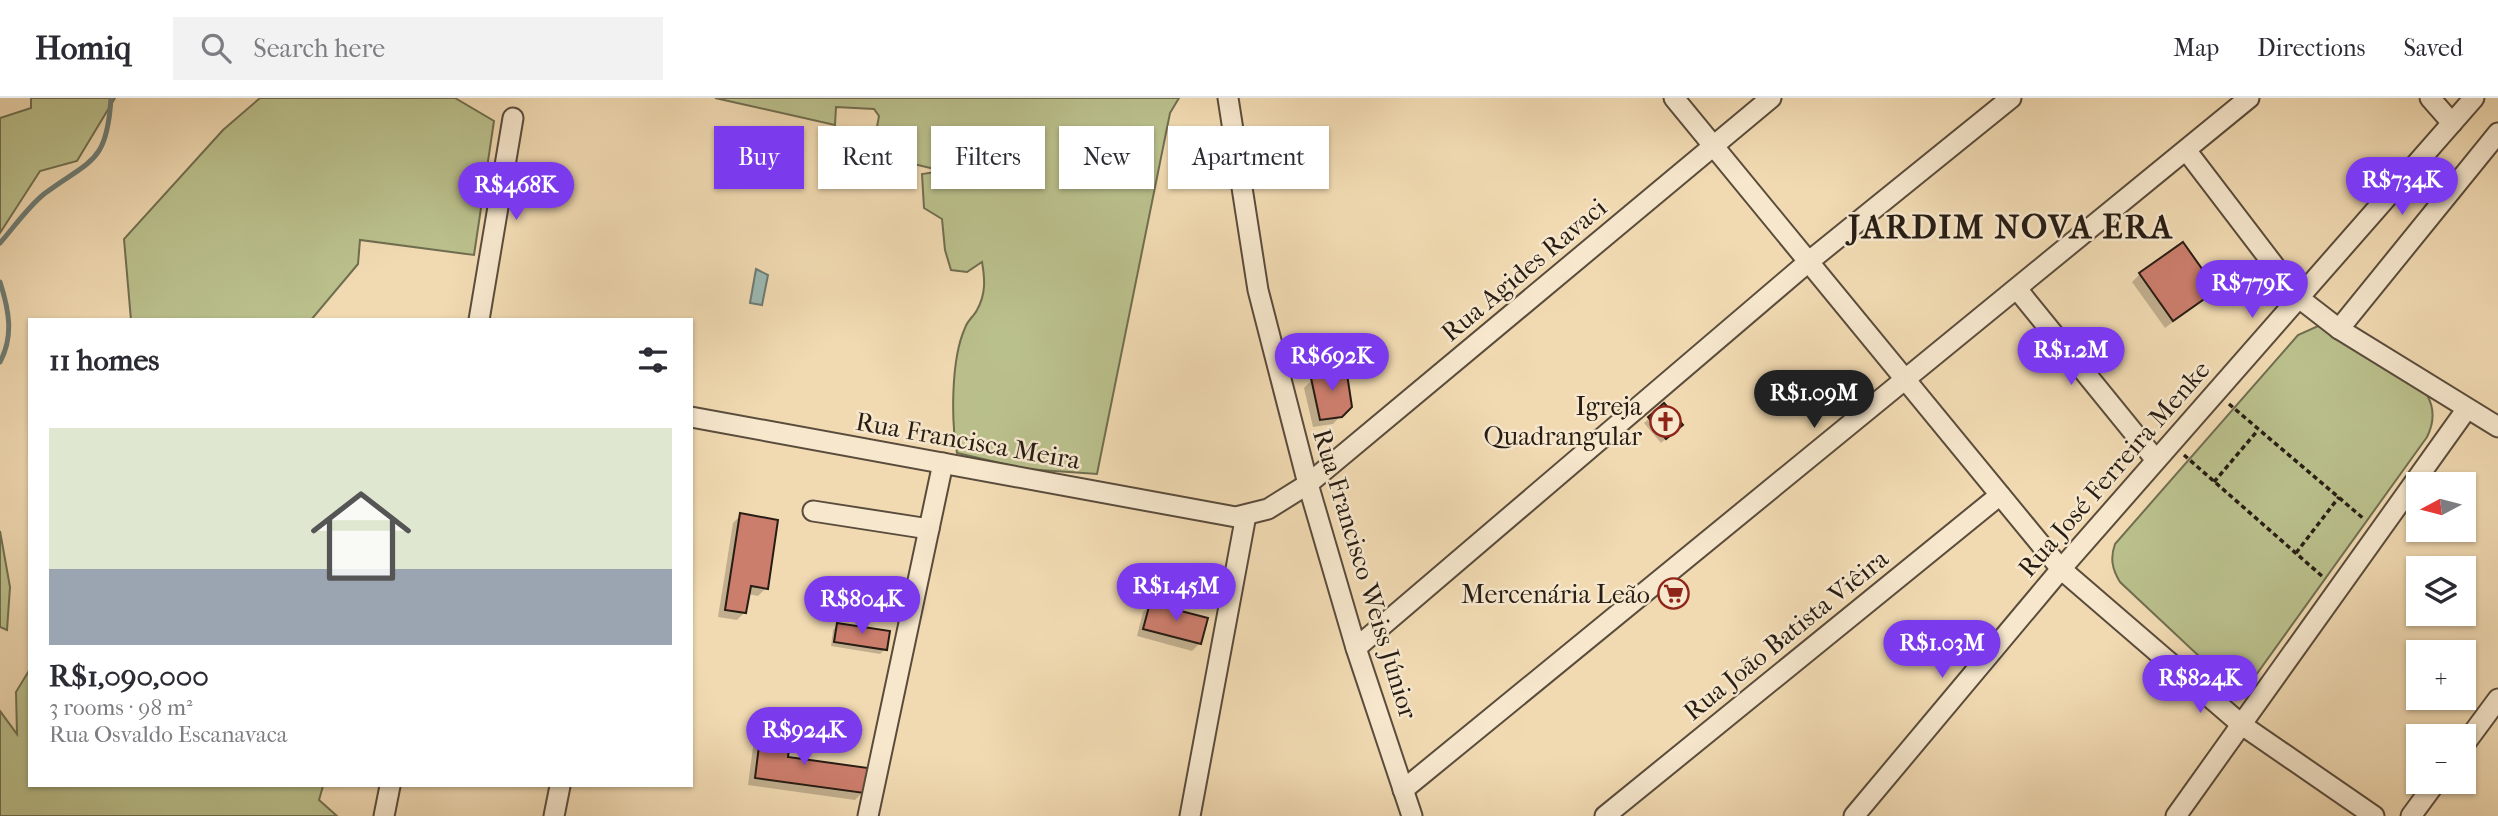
<!DOCTYPE html>
<html lang="en">
<head>
<meta charset="utf-8">
<style>
  :root { --surface:#fff; --page:#f2f2f3; --text:#2b2b33; --muted:#7c7c81; --line:#e1e1e2; --accent:#7c3aed }
  body { margin:0; font-family:"IM FELL French Canon",serif; background:var(--page); color:var(--text); height:100vh; display:flex; flex-direction:column; font-size:26px; white-space:nowrap }
  * { box-sizing:border-box; margin:0 }
  p { font-size:23px; color:var(--muted) }
  .icon { flex:none; width:38px; height:38px; fill:none; stroke:currentColor; stroke-width:2; stroke-linecap:round; stroke-linejoin:round }
  .map { position:relative; flex:1; overflow:hidden }
  .details { position:absolute; left:28px; top:220px; width:665px; height:469px; display:flex; flex-direction:column; background:var(--surface); border-radius:0px; box-shadow:0 2px 5px #0004 }
  .details>* { flex:none }
  .guide { position:absolute; left:714px; top:28px; width:665px; height:63px; display:flex; gap:14px }
  .needle { width:46px; rotate:263deg }
  .tools { position:absolute; left:2406px; top:374px; display:grid; gap:14px }
  .tools a { display:grid; place-items:center; width:70px; height:70px; border-radius:0px; background:var(--surface); box-shadow:0 2px 5px #0004; font-size:35px }
  .price { position:absolute; translate:-50% -60px; padding:0 16px; border-radius:24px; background:var(--accent); color:#fff; font-size:23px; line-height:46px; filter:drop-shadow(0 2px 4px #0008) }
  .price::after { content:''; position:absolute; left:50%; top:42px; width:21px; height:16px; margin-left:-10px; background:inherit; clip-path:polygon(0 0,100% 0,50% 100%) }
  .price.current { background:#222; color:#fff }
  ul { padding:0; list-style:none }
  li { display:grid; align-content:center; gap:14px; height:371px; padding:0 21px }
  li span { display:grid; place-items:center; height:217px; border-radius:0px; color:#555 }
  li>.icon { margin-inline-start:auto }
  span .icon { width:126px; height:126px; fill:#fffc; stroke-width:1 }
  li b { font-size:30px }
  h2 { display:flex; justify-content:space-between; align-items:center; height:84px; padding:0 21px; font-size:30px }
  .tag { padding:0 24px; border-radius:0px; background:var(--surface); box-shadow:0 2px 5px #0004; font-size:24px; line-height:63px }
  .tag.current { background:var(--accent); color:#fff }
  header { display:flex; align-items:center; gap:42px; box-sizing:border-box; height:98px; padding:0 35px; background:var(--surface); border-bottom:2px solid var(--line) }
  header strong { font-size:33px }
  nav { display:flex; gap:38px; margin-inline-start:auto; font-size:24px }
  .search { width:490px; height:63px; background:var(--page); display:flex; align-items:center; gap:18px; box-sizing:border-box; padding:0 24px; border-radius:0px; color:var(--muted); font-size:26px }
  .map>svg:first-child { display:block }
  .green { fill:#bac08c; stroke:#706e50; stroke-width:2 }
  .water { fill:#9cb9b4; stroke:#6d7b74; stroke-width:2 }
  .shadow { fill:#0003 }
  .lines { fill:none; stroke-linecap:round; stroke-linejoin:round }
  .stream { stroke:#6d7b74; stroke-width:5 }
  .building { fill:#cc7e6d; stroke:#271d14; stroke-width:2 }
  .street-casing { stroke:#5a4c3c; stroke-width:23 }
  .path { stroke:#271d14; stroke-width:3.5; stroke-dasharray:5 3.5; stroke-linecap:butt }
  .street { stroke:#f6e7cd; stroke-width:19 }
  .labels { text-anchor:middle; dominant-baseline:central; stroke-width:5; stroke-linejoin:round; paint-order:stroke }
  .street-label { font-size:26px; fill:#271d14; stroke:#f6e7cd }
  .poi-label { font-size:26px; fill:#271d14; stroke:#f6e7cd; text-anchor:end }
  .district-label { font-size:33px; font-weight:bold; letter-spacing:2px; fill:#271d14; stroke:#f6e7cd }
</style>
</head>
<body>
<header>
<strong>Homiq</strong>
<div class="search"><svg class="icon" aria-label="search" viewBox="0 0 24 24"><circle cx="10" cy="10" r="6"/><path d="M15 15l6 6"/></svg>Search here</div>
<nav><a>Map</a><a>Directions</a><a>Saved</a></nav>
</header>
<div class="map">
<svg width="2498" height="718" viewBox="0 0 2498 718">
  <rect width="100%" height="100%" fill="#f1dab2"/>
  <filter id="stains"><feTurbulence type="fractalNoise" baseFrequency=".00286" numOctaves="4"/><feColorMatrix values="0 0 0 0 .2 0 0 0 0 .09 0 0 0 0 .02 0 0 0 .5 -.17"/></filter>
  <radialGradient id="worn" r=".72"><stop offset=".6" stop-color="#630" stop-opacity="0"/><stop offset="1" stop-color="#630" stop-opacity=".3"/></radialGradient>
  <g class="green">
    <path d="M31,0H115L77,63L40,73L0,135V20L31,10Z"/>
    <path d="M260,0H455L494,23L474,157L360,142L358,166L311,222H131L124,141L223,32Z"/>
    <path d="M715,0H1179L1170,15L1097,376L1026,371L957,355C951,322 951,261 965,230C967,223 974,218 977,212C986,196 985,181 982,164L967,174L951,172L945,152L942,121L924,110L922,76L943,73L872,56L879,18L874,11L836,9L835,27Z"/>
    <path d="M2318,228L2326,230L2427,297C2435,311 2434,325 2427,339L2256,577C2243,585 2231,584 2218,576L2120,484C2112,471 2110,460 2115,446L2298,237Z"/>
    <path d="M0,433L10,489L7,532L0,529Z"/>
    <path d="M30,571V688H323L319,702L337,718H0V613L17,636L16,594Z"/>
  </g>
  <path class="water" d="M756,171L768,177L762,207L750,205Z"/>
  <g class="shadow">
    <path d="M2140,176L2215,192L2165,230L2132,184Z"/>
    <path d="M1312,282L1350,308L1333,326L1313,329L1304,290Z"/>
    <path d="M1664,308L1676,332L1661,345L1644,325Z"/>
    <path d="M741,417L766,490L758,498L748,496L745,514L737,522L718,519L733,425Z"/>
    <path d="M1151,507L1200,545L1192,553L1137,538L1143,514Z"/>
    <path d="M838,527L885,551L880,556L831,548L833,532Z"/>
    <path d="M762,634L786,660L863,694L855,702L748,687L754,642Z"/>
  </g>
  <g class="lines">
    <g class="stream">
      <path d="M0,145C14,129 28,109 44,96C91,61 107,66 111,0"/>
      <path d="M0,184C9,212 14,238 0,264"/>
    </g>
  </g>
  <g class="building">
    <path d="M2183,144L2217,192L2173,223L2139,175Z"/>
    <path d="M1339,265L1347,276L1352,309L1342,319L1320,322L1311,280Z"/>
    <path d="M1664,305L1683,327L1666,341L1648,319Z"/>
    <path d="M740,415L778,422L768,491L751,488L746,515L725,512Z"/>
    <path d="M1150,505L1208,520L1201,546L1143,531Z"/>
    <path d="M837,525L890,533L887,552L834,544Z"/>
    <path d="M761,632L791,636L788,659L868,670L864,695L755,680Z"/>
  </g>
  <g class="lines">
    <defs>
      <g id="street">
        <path d="M1228,0L1258,192L1308,386L1356,550L1412,718"/>
        <path d="M1674,0L2061,471L2242,627L2374,718"/>
        <path d="M2430,0L2452,25"/>
        <path d="M2186,52L2299,200L2339,231L2498,329"/>
        <path d="M2017,191L2156,362"/>
        <path d="M479,222L513,20"/>
        <path d="M2339,231L2498,35"/>
        <path d="M691,319L1236,419L1268,411L1308,386L1771,0"/>
        <path d="M813,413L929,431"/>
        <path d="M1356,550L1807,165L2011,0"/>
        <path d="M2464,647L2498,601"/>
        <path d="M1403,692L2249,0"/>
        <path d="M384,718L390,688"/>
        <path d="M554,718L560,688"/>
        <path d="M868,718L943,365"/>
        <path d="M1190,718L1246,417"/>
        <path d="M1605,718L2000,397"/>
        <path d="M1854,718L2061,471L2474,0"/>
        <path d="M2176,718L2466,312"/>
        <path d="M2411,718L2436,684"/>
      </g>
    </defs>
    <use href="#street" class="street-casing"/>
    <g class="path">
      <path d="M2229,306L2364,421"/>
      <path d="M2184,357L2323,479"/>
      <path d="M2214,384L2258,332"/>
      <path d="M2296,455L2339,399"/>
    </g>
    <use href="#street" class="street"/>
  </g>
  <defs>
    <symbol id="church-ring" viewBox="-11 -11 22 22"><circle r="9.5" fill="#f6e7cd" stroke="#8f2418" stroke-width="1.5"/><path d="M-1.2-6h2.4v3.5h3.3v2.4h-3.3V6h-2.4V-.1h-3.3v-2.4h3.3Z" fill="#8f2418"/></symbol>
    <symbol id="supermarket-ring" viewBox="-11 -11 22 22"><circle r="9.5" fill="#f6e7cd" stroke="#8f2418" stroke-width="1.5"/><path d="M-6-5.5h2.5l.6 2H6L4.5 2H-2.5L-4.4-4H-6ZM-1.5 3.2a1.3 1.3 0 1 0 .1 0ZM3 3.2a1.3 1.3 0 1 0 .1 0Z" fill="#8f2418"/></symbol>
  </defs>
  <g fill-rule="evenodd">
    <use href="#church-ring" x="1648" y="306" width="35" height="35"/>
    <use href="#supermarket-ring" x="1656" y="478" width="35" height="35"/>
  </g>
  <g class="labels">
    <g class="street-label">
      <text transform="translate(1524 172) rotate(-40)">Rua Agides Ravaci</text>
      <text transform="translate(968 343) rotate(10)">Rua Francisca Meira</text>
      <text transform="translate(2114 371) rotate(-49)">Rua José Ferreira Menke</text>
      <text transform="translate(1365 476) rotate(73)">Rua Francisco Weiss Júnior</text>
      <text transform="translate(1786 537) rotate(-39)">Rua João Batista Viêira</text>
    </g>
    <g class="poi-label">
      <text x="1642" y="308">Igreja<tspan x="1642" dy="30">Quadrangular</tspan></text>
      <text x="1650" y="496">Mercenária Leão</text>
    </g>
    <g class="district-label">
      <text x="2011" y="129">JARDIM NOVA ERA</text>
    </g>
  </g>
  <rect width="100%" height="100%" filter="url(#stains)"/>
  <rect width="100%" height="100%" fill="url(#worn)"/>
</svg>
<div class="tools">
<a><svg class="needle" viewBox="-14 -14 28 28"><path d="M0-13l5 13h-10z" fill="#e53935"/><path d="M0 13l5-13h-10z" fill="#7c7c81"/></svg></a>
<a><svg class="icon" aria-label="layers" viewBox="0 0 24 24"><path d="M12 4l9 5-9 5-9-5zM3 14l9 5 9-5"/></svg></a>
<a>+</a>
<a>−</a>
</div>
<b class="price" style="left:2402px;top:119px">R$734K</b>
<b class="price" style="left:516px;top:124px">R$468K</b>
<b class="price" style="left:2252px;top:222px">R$779K</b>
<b class="price" style="left:2071px;top:289px">R$1.2M</b>
<b class="price" style="left:1332px;top:295px">R$692K</b>
<b class="price current" style="left:1814px;top:332px">R$1.09M</b>
<b class="price" style="left:1176px;top:525px">R$1.45M</b>
<b class="price" style="left:862px;top:538px">R$804K</b>
<b class="price" style="left:1942px;top:582px">R$1.03M</b>
<b class="price" style="left:2200px;top:617px">R$824K</b>
<b class="price" style="left:804px;top:669px">R$924K</b>
<div class="guide">
<a class="tag current">Buy</a>
<a class="tag">Rent</a>
<a class="tag">Filters</a>
<a class="tag">New</a>
<a class="tag">Apartment</a>
</div>
<section class="details">
<h2>11 homes<svg class="icon" aria-label="filters" viewBox="0 0 24 24"><path d="M4 7h16M4 17h16"/><circle cx="9" cy="7" r="2"/><circle cx="15" cy="17" r="2"/></svg></h2>
<ul>
<li><span style="background:linear-gradient(#dfe7d0 65%,#9aa5b1 0)"><svg class="icon" aria-label="home" viewBox="0 0 24 24"><path d="M3 11l9-7 9 7M6 9v11h12V9"/></svg></span><div><b>R$1,090,000</b><p>3 rooms · 98 m²</p><p>Rua Osvaldo Escanavaca</p></div></li>
</ul>
</section>
</div>
</body>
</html>
